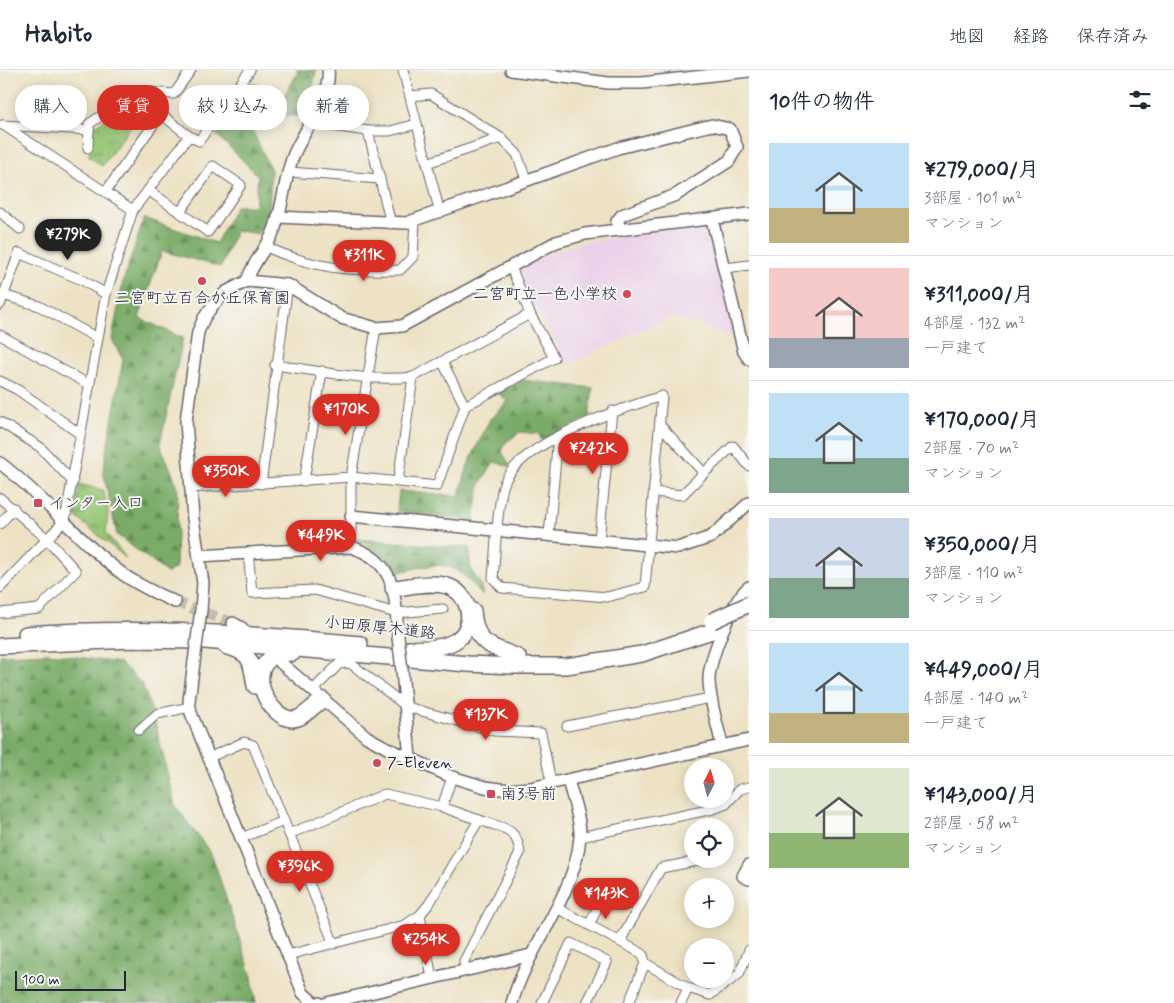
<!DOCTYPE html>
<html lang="ja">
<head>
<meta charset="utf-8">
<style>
  :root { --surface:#fff; --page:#f6f6f7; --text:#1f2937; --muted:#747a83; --line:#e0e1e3; --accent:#d93025 }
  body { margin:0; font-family:Mynerve,"Klee One",sans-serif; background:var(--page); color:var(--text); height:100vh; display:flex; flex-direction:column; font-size:19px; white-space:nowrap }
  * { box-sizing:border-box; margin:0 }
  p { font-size:16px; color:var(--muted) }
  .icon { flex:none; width:28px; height:28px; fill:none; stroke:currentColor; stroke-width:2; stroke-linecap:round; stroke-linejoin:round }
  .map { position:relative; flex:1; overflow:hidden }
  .details { display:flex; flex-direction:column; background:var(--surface); width:425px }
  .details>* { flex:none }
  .guide { position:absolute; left:15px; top:15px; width:475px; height:45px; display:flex; gap:10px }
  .needle { width:32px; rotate:6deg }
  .controls { position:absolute; left:684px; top:688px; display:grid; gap:10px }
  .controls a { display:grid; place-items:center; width:50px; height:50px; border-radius:50%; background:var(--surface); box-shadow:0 2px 12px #0003; font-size:25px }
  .scale { position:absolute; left:15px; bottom:12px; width:111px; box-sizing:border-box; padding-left:5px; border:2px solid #22223b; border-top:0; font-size:14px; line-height:18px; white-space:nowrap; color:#22223b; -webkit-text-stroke:4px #f6f6f2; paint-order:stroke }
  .price { position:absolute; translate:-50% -42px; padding:0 11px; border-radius:18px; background:var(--accent); color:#fff; font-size:16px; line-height:32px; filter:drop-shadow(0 1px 2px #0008) }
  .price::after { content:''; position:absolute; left:50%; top:30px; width:15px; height:11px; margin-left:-8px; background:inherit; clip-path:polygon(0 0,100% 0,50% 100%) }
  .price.active { background:#222; color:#fff }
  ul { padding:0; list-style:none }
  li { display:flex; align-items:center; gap:15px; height:125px; padding:0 20px }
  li+li { border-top:1px solid var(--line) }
  li span { display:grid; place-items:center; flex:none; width:140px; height:100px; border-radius:0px; color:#555 }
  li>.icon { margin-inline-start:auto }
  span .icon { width:60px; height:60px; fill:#fffc; stroke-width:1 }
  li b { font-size:21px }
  h2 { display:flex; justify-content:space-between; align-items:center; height:60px; padding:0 20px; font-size:21px }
  .tag { padding:0 18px; border-radius:22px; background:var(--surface); box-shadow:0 2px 12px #0003; font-size:18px; line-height:45px }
  .tag.active { background:var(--accent); color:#fff }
  header { display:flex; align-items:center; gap:30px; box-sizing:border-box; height:70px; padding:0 25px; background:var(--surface); border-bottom:1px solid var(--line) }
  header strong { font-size:24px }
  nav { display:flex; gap:28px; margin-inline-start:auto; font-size:18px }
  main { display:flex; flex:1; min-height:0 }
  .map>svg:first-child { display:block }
  .built { fill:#ecd1ea }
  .grass { fill:url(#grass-tufts); stroke:#5d7458 }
  .forest { fill:url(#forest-firs); stroke:#4e6751 }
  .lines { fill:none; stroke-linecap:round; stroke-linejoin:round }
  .secondary-tunnel { stroke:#c5bca9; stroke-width:11; stroke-dasharray:11 5.5; stroke-linecap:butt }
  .street-casing { stroke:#69656b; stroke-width:11 }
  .secondary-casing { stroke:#69656b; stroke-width:14 }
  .highway-casing { stroke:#69656b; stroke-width:18 }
  .street { stroke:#fff; stroke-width:9 }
  .secondary { stroke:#fff; stroke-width:11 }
  .highway { stroke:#fff; stroke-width:15 }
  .secondary-bridge-casing { stroke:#69656b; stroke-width:14; stroke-linecap:butt }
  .highway-bridge-casing { stroke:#69656b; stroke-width:18; stroke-linecap:butt }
  .secondary-bridge { stroke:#fff; stroke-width:11 }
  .highway-bridge { stroke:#fff; stroke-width:15 }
  .poi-dot { fill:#d1495b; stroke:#f6f6f2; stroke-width:2 }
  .labels { text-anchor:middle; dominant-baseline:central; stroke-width:4; stroke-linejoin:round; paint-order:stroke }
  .poi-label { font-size:16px; fill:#22223b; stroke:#f6f6f2; text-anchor:start }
  .street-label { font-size:16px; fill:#22223b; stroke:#f6f6f2 }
</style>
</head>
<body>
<header>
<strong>Habito</strong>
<nav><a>地図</a><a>経路</a><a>保存済み</a></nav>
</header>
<main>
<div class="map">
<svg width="749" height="933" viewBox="0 0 749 933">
  <defs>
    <pattern id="grass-tufts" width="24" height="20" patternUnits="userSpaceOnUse" patternTransform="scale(1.25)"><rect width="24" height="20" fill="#98c776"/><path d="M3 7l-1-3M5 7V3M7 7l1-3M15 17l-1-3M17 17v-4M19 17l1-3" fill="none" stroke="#7ca162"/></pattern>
    <pattern id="forest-firs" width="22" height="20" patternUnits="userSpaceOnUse" patternTransform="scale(1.25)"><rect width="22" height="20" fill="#7aac67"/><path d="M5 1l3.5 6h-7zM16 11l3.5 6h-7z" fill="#648c56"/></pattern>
  </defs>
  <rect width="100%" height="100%" fill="#f6f6f2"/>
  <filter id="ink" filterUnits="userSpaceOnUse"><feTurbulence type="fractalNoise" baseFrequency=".02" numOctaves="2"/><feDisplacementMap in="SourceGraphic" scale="10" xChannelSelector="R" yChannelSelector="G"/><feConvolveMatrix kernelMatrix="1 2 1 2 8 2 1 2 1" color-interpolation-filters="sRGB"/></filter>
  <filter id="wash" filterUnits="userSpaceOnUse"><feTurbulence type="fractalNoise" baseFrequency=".0096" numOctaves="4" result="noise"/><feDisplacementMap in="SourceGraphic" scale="20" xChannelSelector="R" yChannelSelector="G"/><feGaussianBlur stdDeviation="1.12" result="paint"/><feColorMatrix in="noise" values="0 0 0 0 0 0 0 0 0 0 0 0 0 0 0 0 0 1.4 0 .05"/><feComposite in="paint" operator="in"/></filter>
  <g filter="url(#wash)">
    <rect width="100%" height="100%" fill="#eee2c5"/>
    <path class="built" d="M705,156L711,160L736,268L673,246L568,294L515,201L556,181L588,171Z"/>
    <g class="grass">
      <path d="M139,26L147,34L102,96L89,86L92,58Z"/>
      <path d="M79,414L103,420L108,441L106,463L126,488L76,447Z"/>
    </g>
    <g class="forest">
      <path d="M296,0H316L314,12L300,46L257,44L252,60L271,100L269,143L258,164L236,160L221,197L162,181L139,248L183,268L160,374L178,417L176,498L167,503L117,465L103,401L123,290L112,269L123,212L144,148L216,173L236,136H255L258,106L216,64L253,13L283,27L298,3Z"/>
      <path d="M522,310L593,318L589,347L541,370L539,364L520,362L505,373L502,382L511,397L494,392L480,414L474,451L397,441L399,421L459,426L468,395L490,349L508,331L498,323Z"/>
      <path d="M356,469L470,478C470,485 469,492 471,499C476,511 482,508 482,525C475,519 470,510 463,505C444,488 421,498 398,502L386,487Z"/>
      <path d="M49,583L120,593L142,614L154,647L175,735L212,785L252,907L256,933H0V585Z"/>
    </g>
  </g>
  <g filter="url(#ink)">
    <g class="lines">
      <path class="secondary-tunnel" d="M175,532L233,553"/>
      <defs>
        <g id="street">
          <path d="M403,0L440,143"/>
          <path d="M410,26L431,24L501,68L517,84L526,109"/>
          <path d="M310,53L368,61H390L417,54"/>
          <path d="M2,55L89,60V54L137,21L174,24L191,0"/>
          <path d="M3,55L133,140"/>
          <path d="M368,61L391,154"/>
          <path d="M88,78L89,60"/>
          <path d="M427,93L501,68"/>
          <path d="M289,102L380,109"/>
          <path d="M148,120L208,162L241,115L213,96L180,142"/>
          <path d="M106,121L161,44L189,66"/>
          <path d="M0,142L20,159"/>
          <path d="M264,176C314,199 347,201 400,200L413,187L415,151"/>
          <path d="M725,198L749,195"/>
          <path d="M0,224L39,236L97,268"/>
          <path d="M0,235L19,183L82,210L106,224"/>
          <path d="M0,265L88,314"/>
          <path d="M443,293L465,336"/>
          <path d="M275,295C321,301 367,312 413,307L530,244"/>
          <path d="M0,311L18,320L80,364"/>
          <path d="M662,326L645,517L607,527L502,518L493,508C496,479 496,445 503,417C514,373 623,338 662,326Z"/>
          <path d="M0,352L40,377L73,412"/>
          <path d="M660,355L704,403L733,376L749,396"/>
          <path d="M304,411L322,301"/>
          <path d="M398,411L413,307"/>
          <path d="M261,414L288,215"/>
          <path d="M190,418L351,407L437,416L465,336L554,288L530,244L511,197"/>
          <path d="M654,422L682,425L704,403"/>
          <path d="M0,428L47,469L65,450L106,224L133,140L189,66L199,71L250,0"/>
          <path d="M0,454L14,438"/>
          <path d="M549,465L558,366"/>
          <path d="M599,470L612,341"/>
          <path d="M351,477V407L376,258"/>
          <path d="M248,482L252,523L315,520L396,543L443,539"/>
          <path d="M0,518L47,469L76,501L39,539L0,543"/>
          <path d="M312,621L339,594L350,593L407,637L494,661L541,663L551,712"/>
          <path d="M567,656L711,628"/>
          <path d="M139,660L157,644L190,637"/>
          <path d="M208,688L244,672L253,675L334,874"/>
          <path d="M442,737L452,707"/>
          <path d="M580,767L713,739L726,734L740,719L749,717"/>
          <path d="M241,768L284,751"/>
          <path d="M557,838L643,884L645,893L629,933"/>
          <path d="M420,845L432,908"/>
          <path d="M589,855L606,821L639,838"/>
          <path d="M620,871L661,798L697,791"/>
          <path d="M288,885L405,855L420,845L429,834L479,750L442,737L385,724L289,764"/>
          <path d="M645,893L688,918L681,933"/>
          <path d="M465,900L464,891L520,783C517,756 501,758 479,750"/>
          <path d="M688,918L710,925L739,904L749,880"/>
          <path d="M542,933L571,873L607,892L587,933"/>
        </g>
        <g id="secondary">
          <path d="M511,0L608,13H642L749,1"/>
          <path d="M278,147L406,153L618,78L712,55L730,59L737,77L729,91L676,125L622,145L617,151L621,160"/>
          <path d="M712,149L744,282L749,289"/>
          <path d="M247,211C252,193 265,181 272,165C284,139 283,110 294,84C304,61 332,24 328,0"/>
          <path d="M0,393C45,427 79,472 124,505C140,516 157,524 175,532"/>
          <path d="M351,446L678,478L711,467L749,433"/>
          <path d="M199,486L351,477C397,491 395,526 398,567"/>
          <path d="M201,540L203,513L193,449L186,351L198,262L204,248L213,235L226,222L247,211L288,215L341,248L376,258L402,256L556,172L585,164L749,144"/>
          <path d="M233,553L242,558"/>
          <path d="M194,592L189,631L191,643L303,923L314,933H319"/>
          <path d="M281,593L367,667L389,679L452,707L485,717L509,720L530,718L749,670"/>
          <path d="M402,600L410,688"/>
          <path d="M722,675C717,654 710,632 709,611C708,591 733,528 749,517"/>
          <path d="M749,795L743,806L749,809"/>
          <path d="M327,933L531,885"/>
          <path d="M512,933C528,875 575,827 580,767C581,749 572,727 568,710"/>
        </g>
        <g id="highway">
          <path d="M393,518C409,517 431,511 447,516C469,522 477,554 458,569C445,579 425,578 409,579"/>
          <path d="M473,541C476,576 489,575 518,587"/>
          <path d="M26,564C138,556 249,563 360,574"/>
          <path d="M0,576L131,570L205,571L468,594L513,596H566L642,584L715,560"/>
          <path d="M227,577C253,583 251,593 255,616"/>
          <path d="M293,583C233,583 270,658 298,648C306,645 314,635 323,630"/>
        </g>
      </defs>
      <use href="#street" class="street-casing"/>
      <use href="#secondary" class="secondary-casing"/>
      <use href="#highway" class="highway-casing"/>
      <use href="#street" class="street"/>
      <use href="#secondary" class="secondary"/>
      <use href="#highway" class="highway"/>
      <defs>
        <g id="secondary-bridge">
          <path d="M398,567L402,600"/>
          <path d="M194,592L201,540"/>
        </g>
        <path id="highway-bridge" d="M712,551L749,534"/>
      </defs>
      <use href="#secondary-bridge" class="secondary-bridge-casing"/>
      <use href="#highway-bridge" class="highway-bridge-casing"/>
      <use href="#secondary-bridge" class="secondary-bridge"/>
      <use href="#highway-bridge" class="highway-bridge"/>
    </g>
  </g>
  <g class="poi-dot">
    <circle cx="202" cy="211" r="5"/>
    <circle cx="627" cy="224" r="5"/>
    <rect x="33" y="428" width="10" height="10" rx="2.5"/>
    <circle cx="377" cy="693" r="5"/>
    <rect x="486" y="719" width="10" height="10" rx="2.5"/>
  </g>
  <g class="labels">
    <g class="poi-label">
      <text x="617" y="224" text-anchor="end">二宮町立一色小学校</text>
      <text x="202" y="228" text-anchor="middle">二宮町立百合が丘保育園</text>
      <text x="48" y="433">インター入口</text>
      <text x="387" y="693">7-Eleven</text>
      <text x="501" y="724">南3号前</text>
    </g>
    <g class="street-label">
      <text transform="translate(380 558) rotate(6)">小田原厚木道路</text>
    </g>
  </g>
</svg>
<div class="controls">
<a><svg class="needle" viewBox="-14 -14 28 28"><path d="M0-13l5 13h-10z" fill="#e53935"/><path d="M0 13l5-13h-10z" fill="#747a83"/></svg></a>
<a><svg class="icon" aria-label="locate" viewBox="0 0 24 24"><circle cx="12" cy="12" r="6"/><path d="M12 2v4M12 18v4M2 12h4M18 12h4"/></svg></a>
<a>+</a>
<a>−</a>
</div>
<div class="scale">100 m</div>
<b class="price active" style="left:68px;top:191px">¥279K</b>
<b class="price" style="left:364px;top:212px">¥311K</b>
<b class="price" style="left:346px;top:366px">¥170K</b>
<b class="price" style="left:593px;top:405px">¥242K</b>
<b class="price" style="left:226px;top:428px">¥350K</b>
<b class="price" style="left:321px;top:492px">¥449K</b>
<b class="price" style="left:486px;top:671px">¥137K</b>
<b class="price" style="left:300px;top:823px">¥396K</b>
<b class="price" style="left:606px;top:850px">¥143K</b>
<b class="price" style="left:426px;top:896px">¥254K</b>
<div class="guide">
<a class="tag">購入</a>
<a class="tag active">賃貸</a>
<a class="tag">絞り込み</a>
<a class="tag">新着</a>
</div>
</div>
<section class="details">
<h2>10件の物件<svg class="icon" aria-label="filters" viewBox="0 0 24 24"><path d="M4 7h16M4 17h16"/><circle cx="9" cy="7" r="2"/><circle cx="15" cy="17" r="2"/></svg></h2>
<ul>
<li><span style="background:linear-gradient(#bfe0f5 65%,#c2b280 0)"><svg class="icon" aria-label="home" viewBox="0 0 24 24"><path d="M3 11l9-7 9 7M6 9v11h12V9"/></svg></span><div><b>¥279,000/月</b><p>3部屋 · 101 m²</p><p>マンション</p></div></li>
<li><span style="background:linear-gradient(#f6c9c9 70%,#9aa5b1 0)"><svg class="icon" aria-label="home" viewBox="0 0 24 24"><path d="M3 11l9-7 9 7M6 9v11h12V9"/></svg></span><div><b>¥311,000/月</b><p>4部屋 · 132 m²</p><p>一戸建て</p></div></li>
<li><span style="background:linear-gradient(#bfe0f5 65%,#7fa58c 0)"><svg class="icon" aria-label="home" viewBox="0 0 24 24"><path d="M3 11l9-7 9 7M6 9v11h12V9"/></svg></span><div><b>¥170,000/月</b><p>2部屋 · 70 m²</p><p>マンション</p></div></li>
<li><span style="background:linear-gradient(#c9d6e8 60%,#7fa58c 0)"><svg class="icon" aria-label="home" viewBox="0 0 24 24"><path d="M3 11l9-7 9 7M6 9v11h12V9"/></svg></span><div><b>¥350,000/月</b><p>3部屋 · 110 m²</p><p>マンション</p></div></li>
<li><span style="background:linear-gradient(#bfe0f5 70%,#c2b280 0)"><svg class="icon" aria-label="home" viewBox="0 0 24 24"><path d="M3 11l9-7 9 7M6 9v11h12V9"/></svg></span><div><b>¥449,000/月</b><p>4部屋 · 140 m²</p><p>一戸建て</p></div></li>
<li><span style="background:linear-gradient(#dfe7d0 65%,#8fb573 0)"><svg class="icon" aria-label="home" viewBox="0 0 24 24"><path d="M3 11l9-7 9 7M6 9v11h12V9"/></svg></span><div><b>¥143,000/月</b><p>2部屋 · 58 m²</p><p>マンション</p></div></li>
</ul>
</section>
</main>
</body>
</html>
